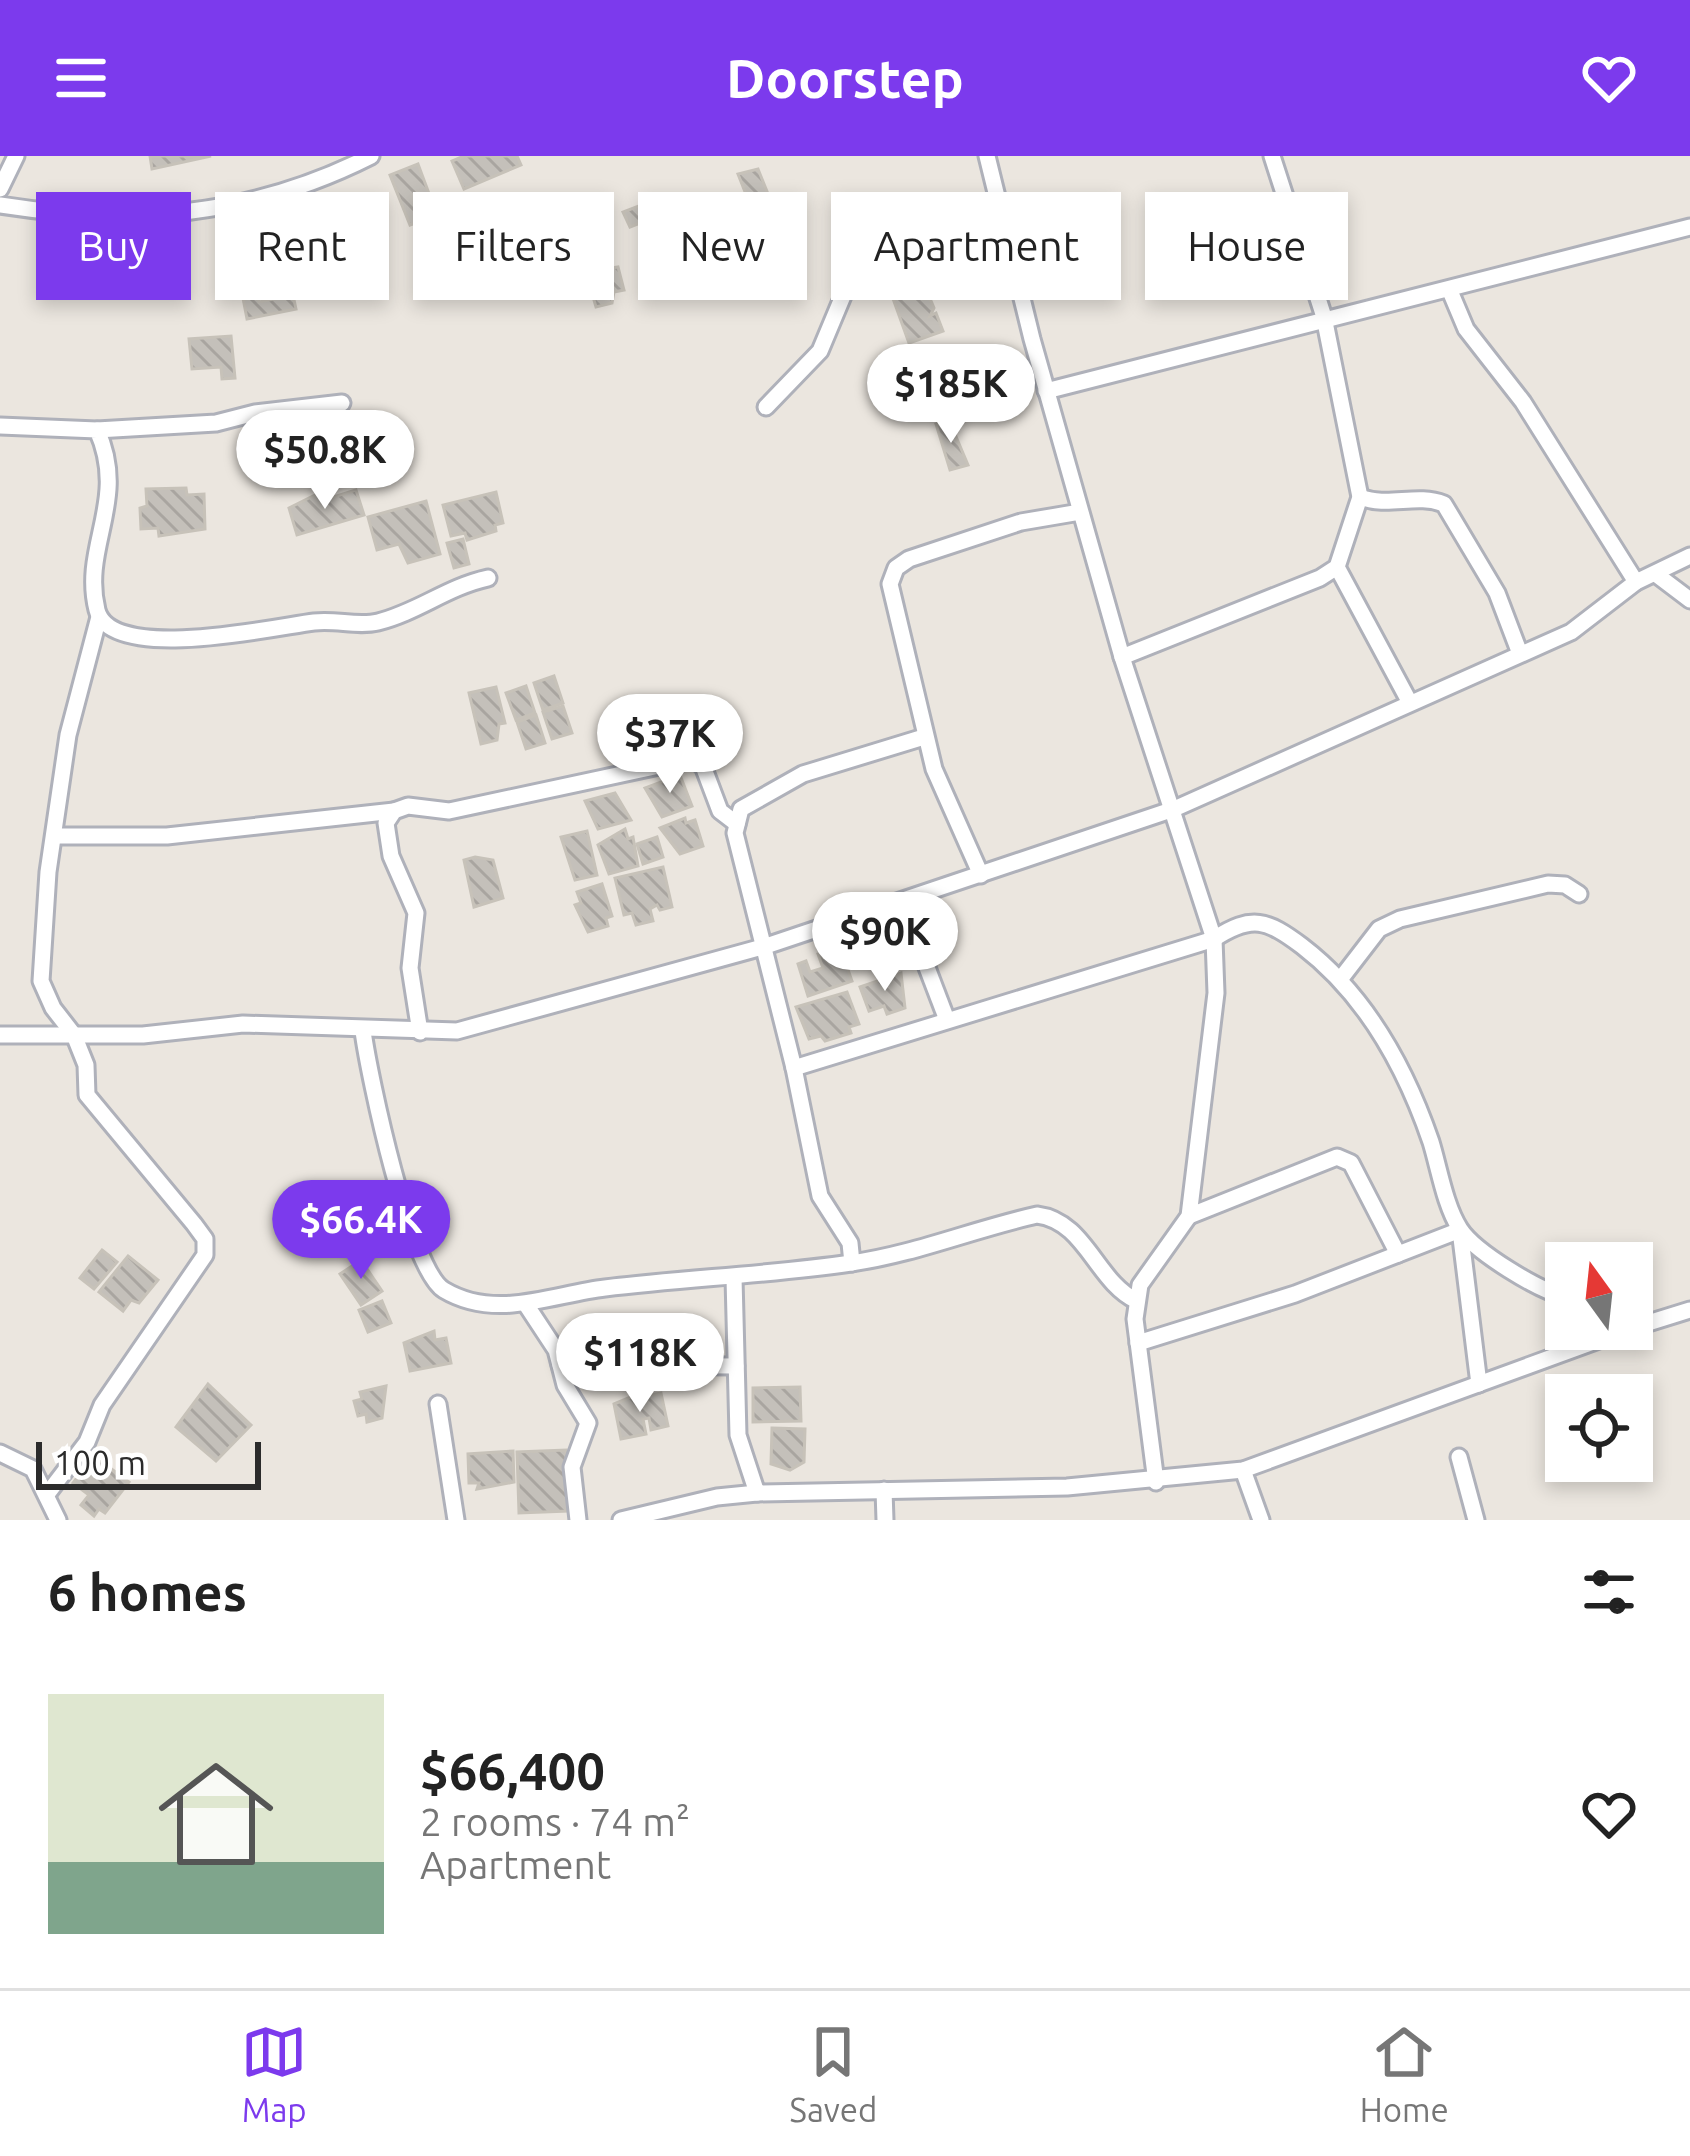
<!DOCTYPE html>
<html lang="en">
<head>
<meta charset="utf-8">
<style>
  :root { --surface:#fff; --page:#f2f2f2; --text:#222; --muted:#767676; --line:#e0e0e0; --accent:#7c3aed }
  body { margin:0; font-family:Ubuntu,sans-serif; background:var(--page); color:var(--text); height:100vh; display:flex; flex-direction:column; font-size:45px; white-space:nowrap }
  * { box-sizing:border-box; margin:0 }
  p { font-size:39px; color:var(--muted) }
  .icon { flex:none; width:66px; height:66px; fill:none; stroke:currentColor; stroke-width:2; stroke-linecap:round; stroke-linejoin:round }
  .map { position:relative; height:1364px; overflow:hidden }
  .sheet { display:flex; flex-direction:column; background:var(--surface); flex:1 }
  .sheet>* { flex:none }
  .banner { position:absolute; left:36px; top:36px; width:1620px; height:108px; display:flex; gap:24px }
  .needle { width:78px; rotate:345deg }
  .fabs { position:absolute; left:1545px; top:1086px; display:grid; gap:24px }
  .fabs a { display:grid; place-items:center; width:108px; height:108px; border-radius:0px; background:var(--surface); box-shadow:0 6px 18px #0003; font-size:60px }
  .scale { position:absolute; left:36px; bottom:30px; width:225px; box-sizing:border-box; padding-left:12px; border:6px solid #2b2b2b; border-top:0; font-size:33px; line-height:42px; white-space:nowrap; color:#2b2b2b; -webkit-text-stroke:9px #fff; paint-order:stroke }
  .price { position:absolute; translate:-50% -102px; padding:0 27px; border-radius:42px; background:#fff; color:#222; font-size:39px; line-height:78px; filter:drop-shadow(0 3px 6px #0008) }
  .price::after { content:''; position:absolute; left:50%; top:72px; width:36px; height:27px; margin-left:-18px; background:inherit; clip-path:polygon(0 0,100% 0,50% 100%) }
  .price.on { background:var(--accent); color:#fff }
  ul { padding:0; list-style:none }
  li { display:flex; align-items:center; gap:36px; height:300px; padding:0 48px }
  li span { display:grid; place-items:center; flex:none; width:336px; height:240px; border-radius:0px; color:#555 }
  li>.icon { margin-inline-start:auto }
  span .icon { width:144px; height:144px; fill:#fffc; stroke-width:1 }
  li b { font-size:51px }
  h2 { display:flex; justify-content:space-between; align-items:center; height:144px; padding:0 48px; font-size:51px }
  .tag { padding:0 42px; border-radius:0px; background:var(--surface); box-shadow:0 6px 18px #0003; font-size:42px; line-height:108px }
  .tag.on { background:var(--accent); color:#fff }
  header { display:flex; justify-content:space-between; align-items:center; height:156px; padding:0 48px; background:var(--accent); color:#fff; font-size:54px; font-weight:700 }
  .menu { display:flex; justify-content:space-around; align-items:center; height:168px; border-top:3px solid var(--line); background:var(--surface); font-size:33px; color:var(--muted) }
  .menu a { display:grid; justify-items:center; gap:6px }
  .menu .on { color:var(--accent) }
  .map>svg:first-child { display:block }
  .building { fill:url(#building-back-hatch); stroke:#c7c2b9; stroke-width:3 }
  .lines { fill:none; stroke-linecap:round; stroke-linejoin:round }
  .minor-casing { stroke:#afb1ba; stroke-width:21 }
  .minor { stroke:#fff; stroke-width:15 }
</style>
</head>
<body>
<header><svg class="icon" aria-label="menu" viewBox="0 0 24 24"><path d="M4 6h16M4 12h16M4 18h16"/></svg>Doorstep<svg class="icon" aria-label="heart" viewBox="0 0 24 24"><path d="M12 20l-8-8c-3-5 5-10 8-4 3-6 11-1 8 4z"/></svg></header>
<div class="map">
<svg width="1690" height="1364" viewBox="0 0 1690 1364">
  <defs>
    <pattern id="building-back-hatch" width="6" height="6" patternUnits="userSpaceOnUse" patternTransform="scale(3)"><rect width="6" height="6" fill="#c4c0ba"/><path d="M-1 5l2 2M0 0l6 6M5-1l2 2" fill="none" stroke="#a9a5a0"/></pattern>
  </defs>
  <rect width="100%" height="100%" fill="#ebe6df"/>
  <g class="building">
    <path d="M150,0H211L152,13Z"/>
    <path d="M464,0H517L521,9L464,33L452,5Z"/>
    <path d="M418,8L437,59L410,69L390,19Z"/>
    <path d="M758,13L768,38L749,46L738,18Z"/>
    <path d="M652,45L658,60L630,71L623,56Z"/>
    <path d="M302,72L310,99L248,117L240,90Z"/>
    <path d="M607,100L611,112L618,111L624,134L614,136L612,147L596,151L584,110Z"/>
    <path d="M919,114L924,128L920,136L926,133L934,152L930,160L936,157L943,175L909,187L887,126Z"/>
    <path d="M256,134L259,146L293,139L296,153L247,163L242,137Z"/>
    <path d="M231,180L235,222L222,223L221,211L192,213L189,183Z"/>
    <path d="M943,190L961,242L931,252L912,200Z"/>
    <path d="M949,264L968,309L950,314L936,268Z"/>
    <path d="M186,332L187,339L204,338L205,373L159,380L158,372L141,373L140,352L147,350L146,333Z"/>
    <path d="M356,334L364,359L297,379L289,352L321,336L324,344Z"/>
    <path d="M496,336L503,367L495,369L496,375L467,384L465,377L451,380L443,349Z"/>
    <path d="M426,345L440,398L408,407L399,388L377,394L368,361Z"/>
    <path d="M463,383L469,408L454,412L447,387Z"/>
    <path d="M554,520L563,547L543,554L534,527Z"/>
    <path d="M526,530L535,557L516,564L506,537Z"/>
    <path d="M496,531L505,567L499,568L497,584L481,588L469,537Z"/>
    <path d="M563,550L572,577L552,583L543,556Z"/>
    <path d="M536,559L545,587L526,593L517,566Z"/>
    <path d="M680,619L692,650L662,661L645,632Z"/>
    <path d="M615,637L631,664L598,673L585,645Z"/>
    <path d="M685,662L686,667L695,664L703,690L680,698L660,672Z"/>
    <path d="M625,673L628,683L633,681L638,710L609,718L598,689Z"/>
    <path d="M587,675L597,719L575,724L561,681Z"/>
    <path d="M657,681L663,701L643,708L637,688Z"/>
    <path d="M475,701L493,704L503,742L474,751L464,704Z"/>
    <path d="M663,711L672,751L660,754L657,749L650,753L653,765L636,769L632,757L624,759L615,722Z"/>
    <path d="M602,728L612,760L606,762L608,770L588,776L575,749L581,747L577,736Z"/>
    <path d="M834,793L837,804L845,805L852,825L808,840L798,808L806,805L810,816L823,812L818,798Z"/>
    <path d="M901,817L905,852L887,858L884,850L869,855L860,831Z"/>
    <path d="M847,836L859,868L849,871L851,877L825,885L821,880L809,883L796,851Z"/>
    <path d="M102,1094L117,1106L94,1133L80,1122Z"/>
    <path d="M128,1100L158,1124L139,1147L131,1144L123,1155L99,1136Z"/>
    <path d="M361,1104L382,1135L361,1149L340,1118Z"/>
    <path d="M382,1145L391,1167L368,1176L359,1154Z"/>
    <path d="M434,1175L435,1184L446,1182L451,1207L410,1215L404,1187Z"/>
    <path d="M208,1228L251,1269L216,1305L176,1271Z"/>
    <path d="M386,1230L382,1262L367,1266L366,1258L358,1260L354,1245L362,1243L360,1236Z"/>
    <path d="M800,1231L801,1265L753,1266V1232Z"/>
    <path d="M661,1237L668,1270L651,1274L649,1262L643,1263L646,1278L621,1283L614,1248L638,1238L639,1247L646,1245L645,1240Z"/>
    <path d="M772,1272L805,1273L804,1306L790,1314L771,1308Z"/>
    <path d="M566,1294L568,1355L519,1357L517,1296Z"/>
    <path d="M513,1295L514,1326L477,1333L479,1327H469L468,1298Z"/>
    <path d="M94,1300L129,1326L105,1357L99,1353L94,1360L81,1349L89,1339L73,1327Z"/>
  </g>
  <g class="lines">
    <defs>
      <g id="minor">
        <path d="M987,0L1032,183L1122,501L1214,783L1216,837L1189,1060L1140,1129L1135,1163L1156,1326"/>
        <path d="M0,33L16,0"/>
        <path d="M0,49C132,70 250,61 371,0"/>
        <path d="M1450,135L1466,173L1523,246L1636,426"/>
        <path d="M1046,235L1690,71"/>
        <path d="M766,251L820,195L853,116L960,85L1000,55"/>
        <path d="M0,270L97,274C129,345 81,390 97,454C111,508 274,471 314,466C336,463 357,471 378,466C418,456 447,431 488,422"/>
        <path d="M97,274L216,267L255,257L342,247"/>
        <path d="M1360,341C1389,352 1416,337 1444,348L1497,437L1519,495"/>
        <path d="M1337,411L1409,545"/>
        <path d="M1657,419L1690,444"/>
        <path d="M1122,501L1320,422L1337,411L1360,341L1324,161L1272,0"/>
        <path d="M56,680H167L394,655"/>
        <path d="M981,719L934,613L890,428L896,412L909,403L1021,366L1080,356"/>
        <path d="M902,746L947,864"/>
        <path d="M1342,821L1379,773L1400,763L1548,728L1565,729L1579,738"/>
        <path d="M363,875C369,920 410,1114 444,1134C496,1165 553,1138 605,1132C687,1122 769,1119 851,1107C915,1098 974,1073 1037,1059C1086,1065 1096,1126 1137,1145"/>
        <path d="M420,876L410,812L416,757L391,700L386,667L394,655L408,650L449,655L692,603L703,610L720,655L737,668"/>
        <path d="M0,879H143L243,868L457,875L766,790L1174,653L1571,476L1636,426L1690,400"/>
        <path d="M794,912L1214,783C1252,758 1267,764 1302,790C1366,839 1405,910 1431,986C1439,1012 1445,1050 1460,1073C1475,1096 1539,1135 1566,1141"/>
        <path d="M1189,1060L1337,1001L1351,1007L1398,1098"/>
        <path d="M852,1107L850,1087L820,1040L794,912L735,677L741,653L803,618L924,581"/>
        <path d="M734,1122L738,1279L757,1337"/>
        <path d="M527,1150L556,1194L565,1229L588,1267L572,1311L578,1364"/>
        <path d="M1632,1172L1690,1154"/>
        <path d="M1138,1187L1295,1138L1460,1074L1479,1228"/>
        <path d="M560,1209L736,1210"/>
        <path d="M438,1248L456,1364"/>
        <path d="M0,1297L33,1313L58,1364"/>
        <path d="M1459,1301L1476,1364"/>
        <path d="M1243,1314L1261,1364"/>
        <path d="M884,1334L885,1364"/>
        <path d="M48,1337L87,1286L102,1249L205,1099V1083L194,1068L87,939L86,909L74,879L53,852L41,825L48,716L68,579L99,461"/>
        <path d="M621,1364L717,1341L757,1337L1067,1331L1243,1314L1629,1173"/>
      </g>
    </defs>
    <use href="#minor" class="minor-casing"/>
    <use href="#minor" class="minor"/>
  </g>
</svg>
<div class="fabs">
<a><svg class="needle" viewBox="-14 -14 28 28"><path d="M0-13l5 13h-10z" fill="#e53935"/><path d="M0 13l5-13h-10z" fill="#767676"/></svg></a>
<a><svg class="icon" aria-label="locate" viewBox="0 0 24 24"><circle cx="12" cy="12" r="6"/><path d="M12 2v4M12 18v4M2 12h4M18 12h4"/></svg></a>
</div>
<div class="scale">100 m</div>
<b class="price" style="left:951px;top:290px">$185K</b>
<b class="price" style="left:325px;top:356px">$50.8K</b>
<b class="price" style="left:670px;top:640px">$37K</b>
<b class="price" style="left:885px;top:838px">$90K</b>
<b class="price on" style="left:361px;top:1126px">$66.4K</b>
<b class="price" style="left:640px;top:1259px">$118K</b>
<div class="banner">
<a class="tag on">Buy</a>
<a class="tag">Rent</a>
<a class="tag">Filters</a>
<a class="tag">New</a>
<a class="tag">Apartment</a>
<a class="tag">House</a>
</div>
</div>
<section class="sheet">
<h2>6 homes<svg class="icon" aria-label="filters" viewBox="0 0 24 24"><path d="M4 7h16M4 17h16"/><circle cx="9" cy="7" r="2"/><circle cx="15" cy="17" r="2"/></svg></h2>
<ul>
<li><span style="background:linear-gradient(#dfe7d0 70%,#7fa58c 0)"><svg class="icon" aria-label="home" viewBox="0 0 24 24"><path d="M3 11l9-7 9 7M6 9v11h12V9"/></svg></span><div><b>$66,400</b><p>2 rooms · 74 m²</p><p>Apartment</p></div><svg class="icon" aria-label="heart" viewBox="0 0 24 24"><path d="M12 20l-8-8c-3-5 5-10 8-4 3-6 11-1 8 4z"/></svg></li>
</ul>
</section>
<nav class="menu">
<a class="on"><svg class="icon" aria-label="map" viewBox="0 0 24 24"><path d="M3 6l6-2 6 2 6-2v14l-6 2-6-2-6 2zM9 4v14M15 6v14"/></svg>Map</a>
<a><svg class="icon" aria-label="saved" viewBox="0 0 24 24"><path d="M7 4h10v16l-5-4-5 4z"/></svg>Saved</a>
<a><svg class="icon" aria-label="home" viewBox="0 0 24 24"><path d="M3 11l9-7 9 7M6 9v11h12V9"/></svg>Home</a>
</nav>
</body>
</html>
